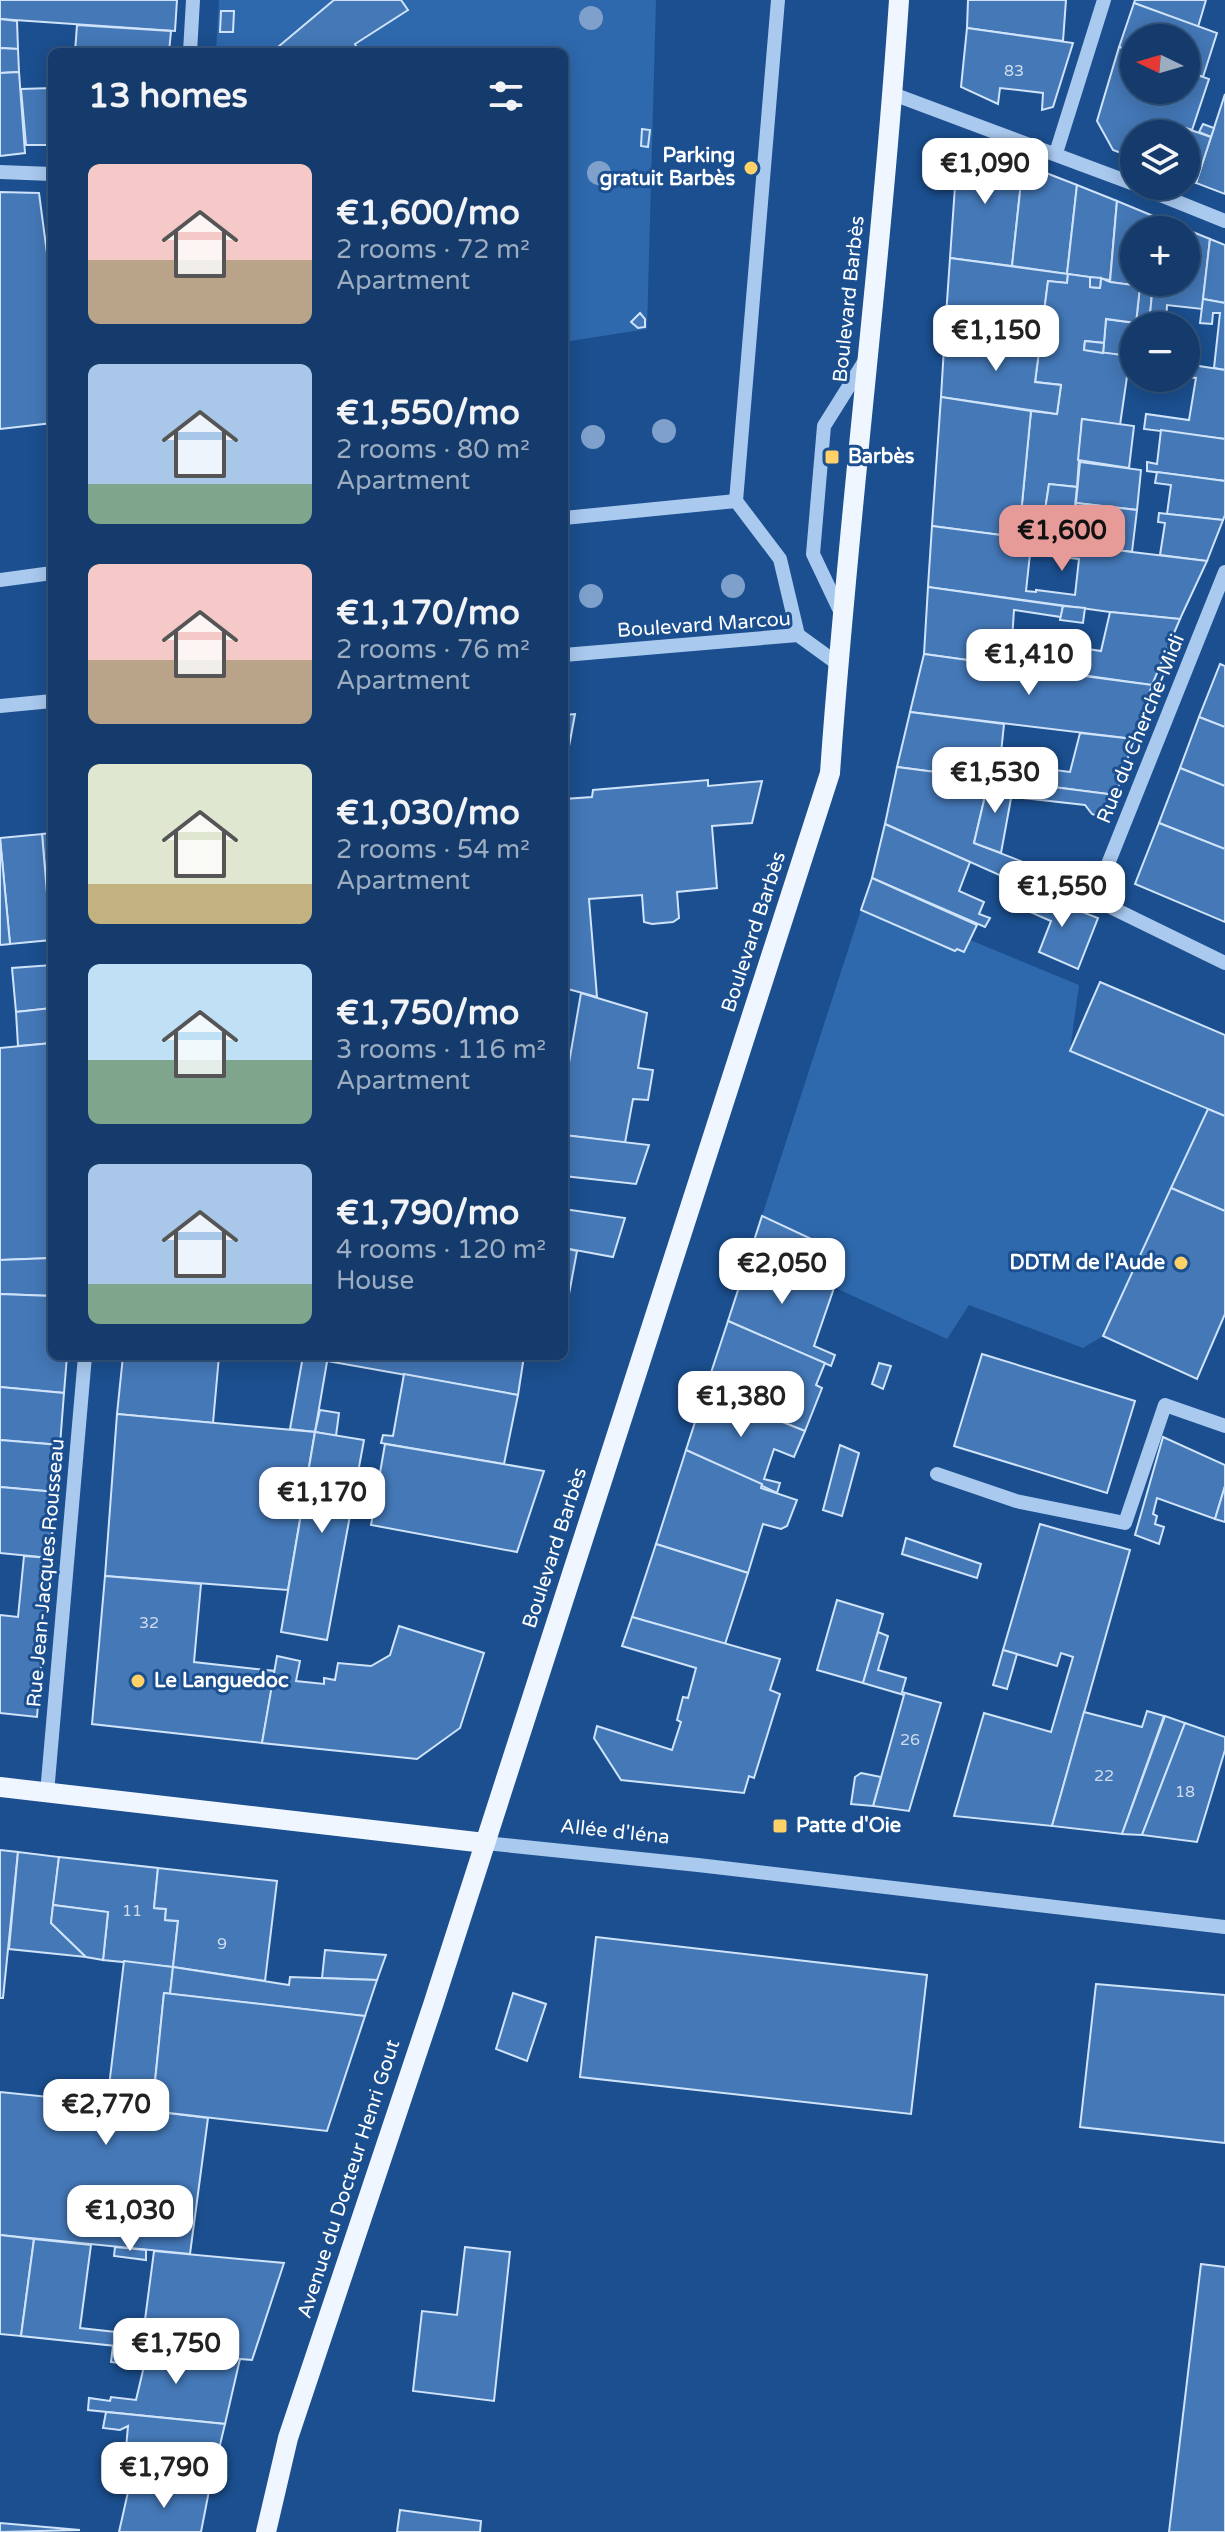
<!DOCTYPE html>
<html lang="en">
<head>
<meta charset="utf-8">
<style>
  :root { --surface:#143b6b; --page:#1d4271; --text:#f1f3f6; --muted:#9dadc1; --line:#33557e; --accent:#e69b98 }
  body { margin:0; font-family:"Varela Round",sans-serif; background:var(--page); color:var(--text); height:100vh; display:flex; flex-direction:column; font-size:30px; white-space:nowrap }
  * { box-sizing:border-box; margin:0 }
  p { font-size:26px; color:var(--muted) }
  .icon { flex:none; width:44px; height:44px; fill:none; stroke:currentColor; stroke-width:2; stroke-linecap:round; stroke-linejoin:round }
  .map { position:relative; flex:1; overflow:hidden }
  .panel { position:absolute; left:48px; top:48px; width:520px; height:1312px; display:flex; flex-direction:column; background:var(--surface); border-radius:12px; box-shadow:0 4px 20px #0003,0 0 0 2px var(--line) }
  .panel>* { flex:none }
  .needle { width:52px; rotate:275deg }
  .controls { position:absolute; left:1120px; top:24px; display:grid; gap:16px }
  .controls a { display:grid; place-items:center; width:80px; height:80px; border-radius:50%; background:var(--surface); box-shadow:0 4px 20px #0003,0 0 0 2px var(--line); font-size:40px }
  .price { position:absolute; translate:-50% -68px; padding:0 18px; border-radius:16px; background:#fff; color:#222; font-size:26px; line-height:52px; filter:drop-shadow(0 2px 4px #0008) }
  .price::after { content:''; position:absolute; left:50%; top:48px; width:24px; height:18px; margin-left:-12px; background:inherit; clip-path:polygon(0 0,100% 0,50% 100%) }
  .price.selected { background:var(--accent); color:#111 }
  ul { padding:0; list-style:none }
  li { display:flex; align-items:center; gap:24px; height:200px; padding:0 40px }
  li span { display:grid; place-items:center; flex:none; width:224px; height:160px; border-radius:12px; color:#555 }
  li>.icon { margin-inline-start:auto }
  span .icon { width:96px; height:96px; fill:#fffc; stroke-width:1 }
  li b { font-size:34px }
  h2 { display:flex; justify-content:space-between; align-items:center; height:96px; padding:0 40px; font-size:34px }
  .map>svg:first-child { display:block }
  .green { fill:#2e69ad }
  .building { fill:#4478b7; stroke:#cfe3fa; stroke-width:2; fill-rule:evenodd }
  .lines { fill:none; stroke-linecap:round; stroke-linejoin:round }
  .minor { stroke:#a9c9ee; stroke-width:14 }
  .major { stroke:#f0f6ff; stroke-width:20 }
  .tree { fill:#7ea0ca }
  .poi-dot { fill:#ffd166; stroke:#1b4f8f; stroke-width:3 }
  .labels { text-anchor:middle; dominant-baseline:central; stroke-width:6; stroke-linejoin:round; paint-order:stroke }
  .number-label { font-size:16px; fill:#d0dded }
  .poi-label { font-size:20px; font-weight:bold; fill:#fff; stroke:#1b4f8f; text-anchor:start }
  .street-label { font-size:20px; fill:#fff; stroke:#1b4f8f }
</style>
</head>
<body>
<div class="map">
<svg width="1225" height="2532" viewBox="0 0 1225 2532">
  <rect width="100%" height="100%" fill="#1b4f8f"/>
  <g class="green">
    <path d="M219,0H656L647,329L564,342V52H216Z"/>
    <path d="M861,910L954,951L957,949L964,952L970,940L1079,985L1070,1051L1208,1109L1103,1336L1083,1348L969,1305L947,1339L807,1275L820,1243L762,1216Z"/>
  </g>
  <g class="building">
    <path d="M0,0H177L175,31L0,19Z"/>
    <path d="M401,0L408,10L355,44L359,52H272L334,0Z"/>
    <path d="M968,0H1066L1063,41L967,28Z"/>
    <path d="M1135,0H1206L1198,27L1134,3Z"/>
    <path d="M1134,3L1217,33L1203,77L1186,71V38H1134V52L1119,47Z"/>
    <path d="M221,11H234L233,32H220Z"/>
    <path d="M0,19L17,21L18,49L0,48Z"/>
    <path d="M77,25L171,31L169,52H75Z"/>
    <path d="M967,28L1073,43L1053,107L1042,110L1043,93L1000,88L998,104L961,87Z"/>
    <path d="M1119,47L1134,52V90H1186V71L1209,79L1192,130L1179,126L1177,134H1134V158L1113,150L1097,121Z"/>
    <path d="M0,48L18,49L19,72L0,73Z"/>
    <path d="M19,72L25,153L0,156V73Z"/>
    <path d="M52,88V145H26L21,89Z"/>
    <path d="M1225,94V194L1196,183Z"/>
    <path d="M1203,124L1214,128L1211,137L1199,132Z"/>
    <path d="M1179,126L1211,137L1196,183L1186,179V134H1177Z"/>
    <path d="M642,129L650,130L648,147L641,146Z"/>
    <path d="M962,140L1023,164L1012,266L950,258L958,143Z"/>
    <path d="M1023,164L1077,185L1067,274L1012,266Z"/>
    <path d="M1077,185L1117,201L1110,280L1067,274Z"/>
    <path d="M0,192L39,193L52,291V423L0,429Z"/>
    <path d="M1117,201L1158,218L1157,230H1134V282H1153L1149,326H1134V357L1103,353L1106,319L1136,323L1140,286L1110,282Z"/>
    <path d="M1158,218L1210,239L1202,309L1167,305L1166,326H1149L1153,282H1186V230H1157Z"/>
    <path d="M1210,239L1225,245V303L1203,299Z"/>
    <path d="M950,258L1068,274L1067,283L1048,281L1040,344L945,331Z"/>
    <path d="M1068,274L1090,277V287L1100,288L1101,278L1110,282L1140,286L1136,323L1106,319L1104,343L1085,341L1084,350L1130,356L1120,425L1082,419L1077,487L1049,484L1044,517L1021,514L1031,411L1057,414L1061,385L1035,382L1048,281L1067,283Z"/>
    <path d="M1090,277L1101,278L1100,288L1090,287Z"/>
    <path d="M1203,299L1225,303V370L1214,368L1220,313H1213L1212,324L1200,323Z"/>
    <path d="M640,313L645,319V327L638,328L631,322Z"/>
    <path d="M945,331L1040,344L1035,382L1061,385L1057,414L941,397Z"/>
    <path d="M1085,341L1104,343L1103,353L1084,350Z"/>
    <path d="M1186,344L1197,346L1194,365L1186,364Z"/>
    <path d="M1186,364L1225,370V439L1144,429L1146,414L1189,420L1196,378L1186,377Z"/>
    <path d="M941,397L1031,411L1021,514L1044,517L1049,484L1077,487L1071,544L932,526Z"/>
    <path d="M1082,419L1134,426L1129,468L1078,460Z"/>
    <path d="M1161,430L1225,439V481L1147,471V462L1157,464Z"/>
    <path d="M1080,462L1141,470L1137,510L1076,503Z"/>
    <path d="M1157,472L1225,481V515L1223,520L1167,514L1171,485L1155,483Z"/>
    <path d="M1076,503L1137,510L1132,552L1071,544Z"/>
    <path d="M1159,513L1223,520L1207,561L1160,555L1165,523L1158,522Z"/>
    <path d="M932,526L1132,552L1207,561L1180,619L1110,612L928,587ZM1030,554L1079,559L1075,595L1036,590V592L1026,591Z"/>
    <path d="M928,587L1063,606L1061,617L1014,610L1011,656L1027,658L1029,641L1050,644L1046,671L924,654Z"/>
    <path d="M1063,606L1085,608L1083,623L1060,620Z"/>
    <path d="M1110,612L1180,619L1152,685L1053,671L1056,644L1101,651Z"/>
    <path d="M924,654L1046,671L1152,685L1134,739L910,712Z"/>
    <path d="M1220,664L1225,666V727L1199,717Z"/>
    <path d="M910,712L1004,724L1000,763L1014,760L1039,764V768L1070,772L1080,733L1134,739L1116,795L897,767Z"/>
    <path d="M575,714L565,768H564V715Z"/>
    <path d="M1199,717L1225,727V786L1180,768Z"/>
    <path d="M897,767L989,779L974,843L1075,882L1079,872L1089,874L1077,911L1003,881L1004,877L885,824Z"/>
    <path d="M1180,768L1225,786V849L1159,823Z"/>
    <path d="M989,779L1014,782L1001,853L974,843Z"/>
    <path d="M708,780V786L762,781L752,823L712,826L717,888L677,892L679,918L673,922L652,924L644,922L642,895L589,899L597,997L564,988V799L592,797L593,790Z"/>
    <path d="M1014,782L1116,795L1107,820L1092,814L1085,805L1013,797Z"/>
    <path d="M1159,823L1225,849V922L1135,884Z"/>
    <path d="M885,824L970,862L959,891L984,902L979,914L990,918L985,927L872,878Z"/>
    <path d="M52,833V953L42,834Z"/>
    <path d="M42,834L51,940L10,944L0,838Z"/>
    <path d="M0,838L10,944L0,945Z"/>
    <path d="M872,878L977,925L964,952L957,949L955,951L861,910Z"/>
    <path d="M1028,891L1098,918L1078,969L1039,952L1051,921L1021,908Z"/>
    <path d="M52,965V1008L16,1012L12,968Z"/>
    <path d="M1100,982L1225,1035V1116L1070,1051Z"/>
    <path d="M581,993L647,1013L638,1068L653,1070L648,1100L633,1099L625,1143L564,1135V1092Z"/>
    <path d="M52,1008V1043L18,1046L16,1012Z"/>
    <path d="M52,1043V1258L0,1260V1048Z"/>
    <path d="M1208,1109L1225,1116V1211L1171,1188Z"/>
    <path d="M564,1135L649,1145L636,1184L564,1176Z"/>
    <path d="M1171,1188L1225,1211V1314L1197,1379L1103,1336Z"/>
    <path d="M564,1209L625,1218L613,1257L564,1248Z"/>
    <path d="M762,1216L820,1243L807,1275L751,1250Z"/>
    <path d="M564,1248L577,1251L564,1321Z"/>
    <path d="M751,1250L834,1288L814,1346L835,1355L831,1366L728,1321Z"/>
    <path d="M52,1258V1296L0,1294V1260Z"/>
    <path d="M0,1294L52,1296V1356H67L64,1393L0,1387Z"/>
    <path d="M728,1321L825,1363L816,1385L822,1388L805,1431L705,1391Z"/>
    <path d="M982,1354L1135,1401L1107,1493L954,1446Z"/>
    <path d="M123,1356H219L213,1423L117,1414Z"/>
    <path d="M303,1356H328L315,1432L290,1429Z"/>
    <path d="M328,1356H524L518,1395L327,1361Z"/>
    <path d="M879,1363L891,1366L883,1389L872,1384Z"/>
    <path d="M404,1374L518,1395L504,1464L381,1443L383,1435L393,1436Z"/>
    <path d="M0,1387L64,1393L60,1445L0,1440Z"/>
    <path d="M705,1391L805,1431L794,1457L774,1449L764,1479L780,1483L777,1493L686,1450Z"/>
    <path d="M320,1410L339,1413L336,1436L315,1432Z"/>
    <path d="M117,1414L315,1432L288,1590L105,1576Z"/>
    <path d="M315,1432L364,1440L327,1640L281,1632Z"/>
    <path d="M1163,1437L1225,1465V1486L1215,1519L1157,1498L1153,1514L1157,1516L1155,1524L1164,1527L1159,1544L1135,1535Z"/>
    <path d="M0,1440L60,1445L56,1492L0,1487Z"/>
    <path d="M385,1444L544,1471L517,1552L371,1525Z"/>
    <path d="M840,1445L859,1453L842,1516L823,1510Z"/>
    <path d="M686,1450L762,1484L761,1488L797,1500L787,1526L781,1529L763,1524L748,1573L656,1544Z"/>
    <path d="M1225,1486V1522L1215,1519Z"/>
    <path d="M0,1487L56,1492L50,1558L0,1553Z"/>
    <path d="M1040,1524L1130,1550L1052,1826L954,1816L984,1713L1051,1732L1073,1657L1061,1653L1057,1666L1003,1650Z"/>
    <path d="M906,1538L981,1564L977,1578L902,1554Z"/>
    <path d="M656,1544L748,1573L725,1644L632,1617Z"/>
    <path d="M24,1556L50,1558L37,1717L0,1713V1615L18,1617Z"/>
    <path d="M105,1576L201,1584L194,1662L275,1671L262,1743L92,1724Z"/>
    <path d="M837,1600L883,1614L863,1683L817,1670Z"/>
    <path d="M632,1617L780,1659L770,1690L780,1694L754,1778L749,1776L744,1793L621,1780L594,1738L597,1726L672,1750L681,1722L677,1720L683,1697L688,1698L696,1668L622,1646Z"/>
    <path d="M399,1626L484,1653L460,1728L417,1759L262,1743L277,1656L300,1661L296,1681L324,1684V1678L335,1680L338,1663L371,1666L390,1655Z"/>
    <path d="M878,1632L888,1636L878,1670L906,1678L902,1692L941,1703L909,1811L873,1806L904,1695L863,1683Z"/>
    <path d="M1003,1650L1017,1654L1007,1689L993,1685Z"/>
    <path d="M1147,1711L1164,1716L1122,1834L1052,1826L1084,1712L1142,1727Z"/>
    <path d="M1165,1716L1185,1723L1142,1835L1122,1834Z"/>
    <path d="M1185,1723L1225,1737V1750L1197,1842L1142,1835Z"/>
    <path d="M861,1773L881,1777L873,1806L851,1804L855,1777Z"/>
    <path d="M0,1850L18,1852L3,1998H0Z"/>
    <path d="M18,1852L59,1857L51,1923L86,1957L9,1949Z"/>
    <path d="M59,1857L158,1868L154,1908L166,1909L165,1920L178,1921L173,1967L103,1960L108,1912L53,1905Z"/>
    <path d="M158,1868L277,1881L265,1981L173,1967L178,1921L165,1920L166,1909L154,1908Z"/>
    <path d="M53,1905L108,1912L103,1960L86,1957L51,1923Z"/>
    <path d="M596,1937L927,1975L911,2114L580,2077Z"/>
    <path d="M325,1950L348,1952L386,1955L377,1980L322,1978Z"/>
    <path d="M124,1961L173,1967L170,1994L164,1993L152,2111L208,2118L190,2254L0,2235V2092L107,2103Z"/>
    <path d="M173,1967L289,1985L290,1977L377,1980L365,2016L170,1994Z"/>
    <path d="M1096,1984L1225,1995V2143L1080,2127Z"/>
    <path d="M164,1993L365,2016L327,2131L152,2111Z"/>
    <path d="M513,1993L546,2004L527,2061L496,2049Z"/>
    <path d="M0,2235L34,2239L21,2336L0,2334Z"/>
    <path d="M34,2239L91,2245L80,2328L143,2335L154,2251L284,2263L252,2360L240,2359L21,2336Z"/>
    <path d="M115,2247L146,2250V2260L114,2256Z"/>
    <path d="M465,2247L510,2252L494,2401L413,2391L422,2311L457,2315Z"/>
    <path d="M1201,2264L1225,2267V2532H1169Z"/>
    <path d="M113,2346L240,2359L225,2424L88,2410L89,2398L110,2401L111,2397L136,2400L145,2362L131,2360L126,2364L111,2362Z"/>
    <path d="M106,2412L225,2424L209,2491L123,2482L128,2426L120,2430L103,2428Z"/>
    <path d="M130,2483L209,2491L201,2532H119Z"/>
    <path d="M400,2510L481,2521L480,2532H397Z"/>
    <path d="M0,2523L80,2530L0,2532Z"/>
  </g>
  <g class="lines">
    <g class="minor">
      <path d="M778,0L736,501L780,559L798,635"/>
      <path d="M190,52L193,0"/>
      <path d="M893,94L1134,184"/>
      <path d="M1056,153L1104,0"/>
      <path d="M0,172L52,174"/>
      <path d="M1138,186L1225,221"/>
      <path d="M564,518L736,501"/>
      <path d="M1225,572L1094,899L1225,963"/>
      <path d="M0,580L52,573"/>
      <path d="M842,615L813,554L824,426L866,359"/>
      <path d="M564,655L798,635L838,664"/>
      <path d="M0,706L52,701"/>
      <path d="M937,1474L1016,1501L1125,1523L1165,1405L1225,1426"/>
      <path d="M47,1793L85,1356"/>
      <path d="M485,1843L698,1865L1225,1927"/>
    </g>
    <g class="major">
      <path d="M0,1787L485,1843"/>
      <path d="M266,2532L288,2438L433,2005L830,773C848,515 882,258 899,0"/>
    </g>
  </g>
  <g class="tree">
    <circle cx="591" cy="18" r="12"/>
    <circle cx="599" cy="173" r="12"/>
    <circle cx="664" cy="431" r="12"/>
    <circle cx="593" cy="437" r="12"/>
    <circle cx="733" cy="586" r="12"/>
    <circle cx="591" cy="596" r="12"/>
  </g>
  <g class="poi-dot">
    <circle cx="751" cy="168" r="8"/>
    <rect x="824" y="449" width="16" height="16" rx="4"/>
    <circle cx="1181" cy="1263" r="8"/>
    <circle cx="138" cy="1681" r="8"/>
    <rect x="772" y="1818" width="16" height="16" rx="4"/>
  </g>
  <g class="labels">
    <g class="number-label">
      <text x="1014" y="71">83</text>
      <text x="149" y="1623">32</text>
      <text x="910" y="1740">26</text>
      <text x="1104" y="1776">22</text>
      <text x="1185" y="1792">18</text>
      <text x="132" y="1911">11</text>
      <text x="222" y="1944">9</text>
    </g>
    <g class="poi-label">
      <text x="735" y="156" text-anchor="end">Parking<tspan x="735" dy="23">gratuit Barbès</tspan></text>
      <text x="848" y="457">Barbès</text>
      <text x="1165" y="1263" text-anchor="end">DDTM de l'Aude</text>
      <text x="154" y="1681">Le Languedoc</text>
      <text x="796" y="1826">Patte d'Oie</text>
    </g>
    <g class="street-label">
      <text transform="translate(849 299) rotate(-84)">Boulevard Barbès</text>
      <text transform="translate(704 625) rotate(-4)">Boulevard Marcou</text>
      <text transform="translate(1141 729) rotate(-68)">Rue du Cherche-Midi</text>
      <text transform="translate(754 932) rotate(-72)">Boulevard Barbès</text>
      <text transform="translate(555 1548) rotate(-72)">Boulevard Barbès</text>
      <text transform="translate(46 1573) rotate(-85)">Rue Jean-Jacques Rousseau</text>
      <text transform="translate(615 1832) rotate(6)">Allée d'Iéna</text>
      <text transform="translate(349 2179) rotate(-72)">Avenue du Docteur Henri Gout</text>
    </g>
  </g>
</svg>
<div class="controls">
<a><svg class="needle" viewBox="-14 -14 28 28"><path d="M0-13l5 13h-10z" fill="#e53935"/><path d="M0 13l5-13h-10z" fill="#9dadc1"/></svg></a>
<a><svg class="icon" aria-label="layers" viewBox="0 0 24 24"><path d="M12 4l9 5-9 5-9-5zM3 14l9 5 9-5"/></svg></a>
<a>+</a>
<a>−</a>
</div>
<b class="price" style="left:985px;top:206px">€1,090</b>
<b class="price" style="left:996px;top:373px">€1,150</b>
<b class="price selected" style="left:1062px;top:573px">€1,600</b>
<b class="price" style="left:1029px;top:697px">€1,410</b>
<b class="price" style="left:995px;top:815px">€1,530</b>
<b class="price" style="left:1062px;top:929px">€1,550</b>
<b class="price" style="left:782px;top:1306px">€2,050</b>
<b class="price" style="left:741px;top:1439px">€1,380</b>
<b class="price" style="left:322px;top:1535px">€1,170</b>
<b class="price" style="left:106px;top:2147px">€2,770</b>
<b class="price" style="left:130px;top:2253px">€1,030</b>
<b class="price" style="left:176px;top:2386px">€1,750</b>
<b class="price" style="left:164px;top:2510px">€1,790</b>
<section class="panel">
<h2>13 homes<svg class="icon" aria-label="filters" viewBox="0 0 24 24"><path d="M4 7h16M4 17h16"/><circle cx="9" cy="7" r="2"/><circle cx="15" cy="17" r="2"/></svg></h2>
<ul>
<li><span style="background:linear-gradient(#f6c9c9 60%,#b9a48a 0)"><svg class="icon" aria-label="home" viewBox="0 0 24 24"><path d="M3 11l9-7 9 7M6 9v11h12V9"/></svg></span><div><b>€1,600/mo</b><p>2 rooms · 72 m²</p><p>Apartment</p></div></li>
<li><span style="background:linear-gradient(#a9c7e8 75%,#7fa58c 0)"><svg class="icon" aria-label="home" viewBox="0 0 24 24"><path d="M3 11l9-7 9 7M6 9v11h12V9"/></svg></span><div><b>€1,550/mo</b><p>2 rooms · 80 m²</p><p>Apartment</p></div></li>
<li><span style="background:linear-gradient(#f6c9c9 60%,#b9a48a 0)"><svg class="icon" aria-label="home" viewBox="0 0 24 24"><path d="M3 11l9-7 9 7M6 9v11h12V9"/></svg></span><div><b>€1,170/mo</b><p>2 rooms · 76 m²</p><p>Apartment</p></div></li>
<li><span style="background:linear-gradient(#dfe7d0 75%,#c2b280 0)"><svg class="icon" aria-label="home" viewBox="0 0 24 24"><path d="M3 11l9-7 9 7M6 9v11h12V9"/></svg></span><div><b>€1,030/mo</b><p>2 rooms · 54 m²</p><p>Apartment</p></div></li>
<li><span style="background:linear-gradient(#bfe0f5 60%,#7fa58c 0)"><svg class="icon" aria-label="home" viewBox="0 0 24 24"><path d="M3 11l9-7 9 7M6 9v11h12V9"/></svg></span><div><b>€1,750/mo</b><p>3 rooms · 116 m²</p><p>Apartment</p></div></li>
<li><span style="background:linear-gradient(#a9c7e8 75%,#7fa58c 0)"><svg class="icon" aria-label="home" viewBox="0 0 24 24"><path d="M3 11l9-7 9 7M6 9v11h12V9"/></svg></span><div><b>€1,790/mo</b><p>4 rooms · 120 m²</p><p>House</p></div></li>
</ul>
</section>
</div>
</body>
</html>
